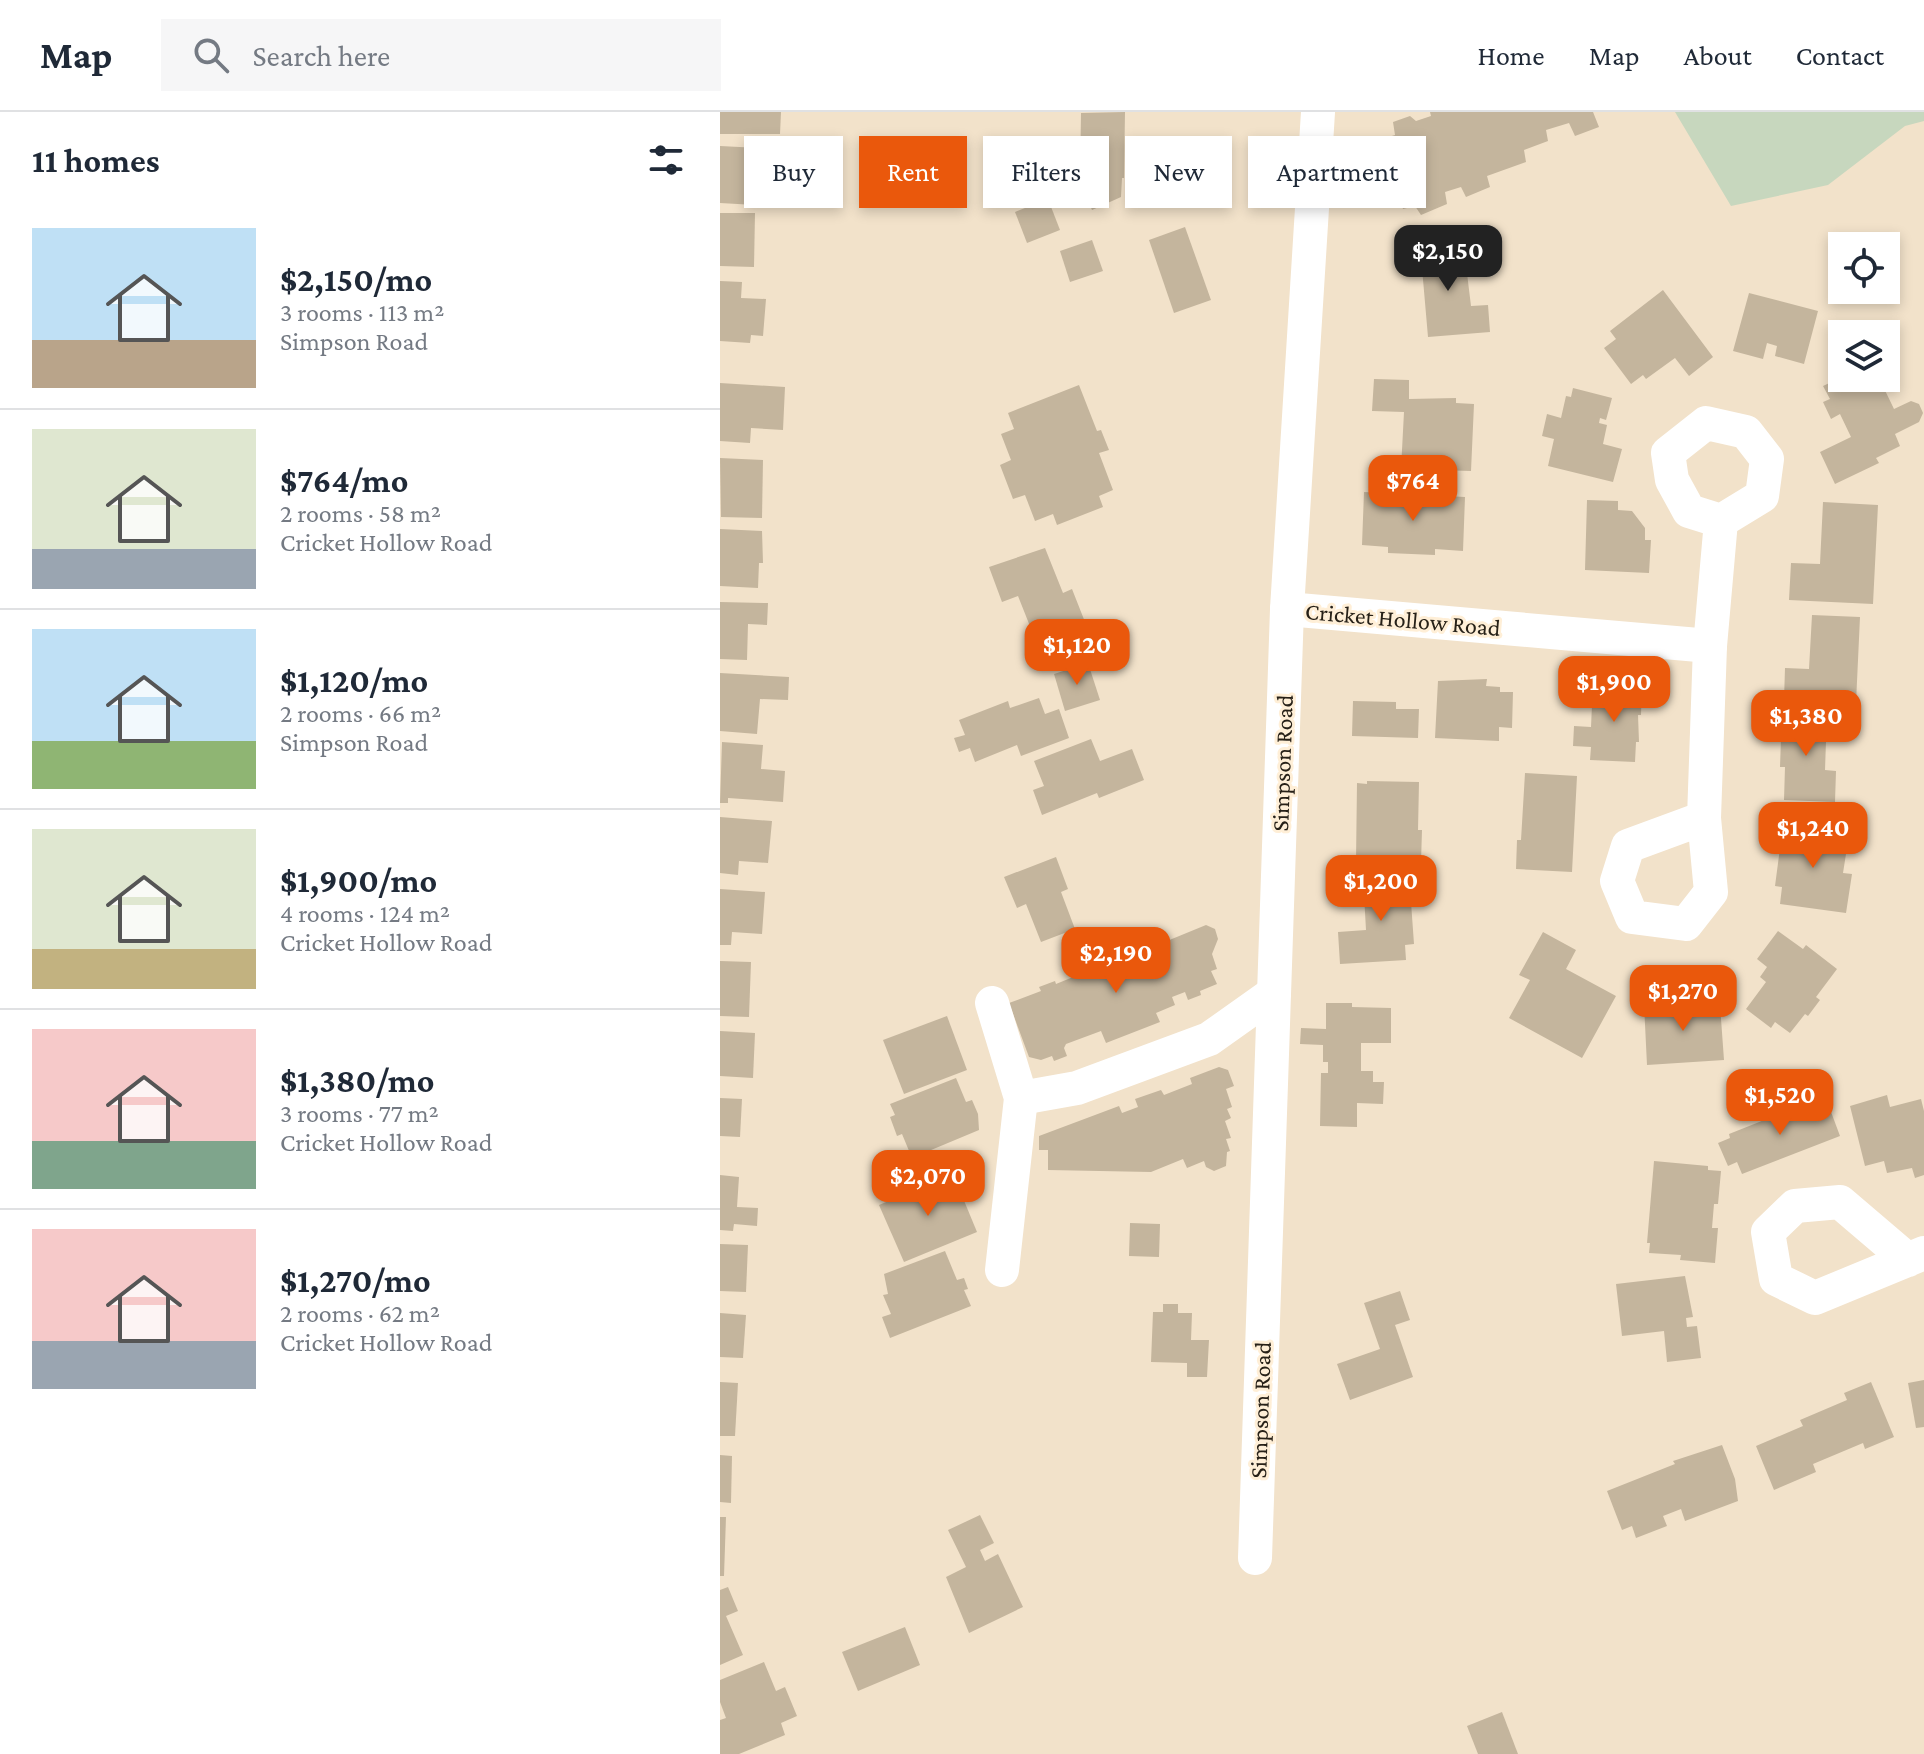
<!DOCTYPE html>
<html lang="en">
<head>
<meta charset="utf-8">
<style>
  :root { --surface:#fff; --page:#f6f6f7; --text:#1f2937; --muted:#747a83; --line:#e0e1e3; --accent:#ea580c }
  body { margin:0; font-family:"Crimson Pro",serif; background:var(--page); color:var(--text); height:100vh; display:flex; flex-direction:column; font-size:30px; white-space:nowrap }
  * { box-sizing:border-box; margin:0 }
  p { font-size:26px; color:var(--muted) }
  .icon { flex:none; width:44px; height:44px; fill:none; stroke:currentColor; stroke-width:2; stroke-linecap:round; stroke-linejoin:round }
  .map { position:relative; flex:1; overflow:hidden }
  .sheet { display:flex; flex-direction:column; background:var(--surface); width:720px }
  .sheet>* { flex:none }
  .guide { position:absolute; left:24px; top:24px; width:760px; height:72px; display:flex; gap:16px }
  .fabs { position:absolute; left:1108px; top:120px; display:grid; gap:16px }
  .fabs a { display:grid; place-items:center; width:72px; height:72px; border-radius:0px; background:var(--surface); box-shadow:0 4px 12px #0003; font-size:40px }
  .price { position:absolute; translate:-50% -68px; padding:0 18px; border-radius:16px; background:var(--accent); color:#fff; font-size:26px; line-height:52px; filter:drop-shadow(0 2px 4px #0008) }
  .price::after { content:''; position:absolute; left:50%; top:48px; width:24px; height:18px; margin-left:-12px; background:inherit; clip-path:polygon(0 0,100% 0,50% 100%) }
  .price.on { background:#222; color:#fff }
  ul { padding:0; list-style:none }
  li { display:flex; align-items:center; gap:24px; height:200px; padding:0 32px }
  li+li { border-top:2px solid var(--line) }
  li span { display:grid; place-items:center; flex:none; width:224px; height:160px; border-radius:0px; color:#555 }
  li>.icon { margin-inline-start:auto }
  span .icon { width:96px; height:96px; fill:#fffc; stroke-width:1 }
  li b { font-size:34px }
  h2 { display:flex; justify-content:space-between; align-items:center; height:96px; padding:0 32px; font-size:34px }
  .chip { padding:0 28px; border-radius:0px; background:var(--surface); box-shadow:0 4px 12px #0003; font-size:28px; line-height:72px }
  .chip.on { background:var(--accent); color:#fff }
  header { display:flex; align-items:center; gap:48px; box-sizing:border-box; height:112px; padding:0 40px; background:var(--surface); border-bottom:2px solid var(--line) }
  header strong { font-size:38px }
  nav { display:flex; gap:44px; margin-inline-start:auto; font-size:28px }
  .search { width:560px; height:72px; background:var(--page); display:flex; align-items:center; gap:20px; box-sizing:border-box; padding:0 28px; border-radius:0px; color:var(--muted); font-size:30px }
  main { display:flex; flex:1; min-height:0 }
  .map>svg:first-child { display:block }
  .green { fill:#c7d7be }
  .building { fill:#c4b59d }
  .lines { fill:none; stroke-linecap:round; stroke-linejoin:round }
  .minor { stroke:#fff; stroke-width:34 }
  .labels { text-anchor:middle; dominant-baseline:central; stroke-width:6; stroke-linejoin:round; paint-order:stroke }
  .street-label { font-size:24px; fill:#272118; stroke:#ffefd7 }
</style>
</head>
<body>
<header>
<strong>Map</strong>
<div class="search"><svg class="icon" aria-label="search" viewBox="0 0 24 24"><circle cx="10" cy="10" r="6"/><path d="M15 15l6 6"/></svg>Search here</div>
<nav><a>Home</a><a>Map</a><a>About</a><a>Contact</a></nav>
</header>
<main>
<section class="sheet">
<h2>11 homes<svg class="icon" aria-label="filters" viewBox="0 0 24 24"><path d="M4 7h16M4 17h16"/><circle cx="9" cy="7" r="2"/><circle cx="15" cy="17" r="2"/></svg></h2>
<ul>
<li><span style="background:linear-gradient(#bfe0f5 70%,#b9a48a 0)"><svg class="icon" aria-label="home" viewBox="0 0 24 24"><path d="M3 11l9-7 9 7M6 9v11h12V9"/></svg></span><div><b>$2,150/mo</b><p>3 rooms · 113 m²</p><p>Simpson Road</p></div></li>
<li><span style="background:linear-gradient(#dfe7d0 75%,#9aa5b1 0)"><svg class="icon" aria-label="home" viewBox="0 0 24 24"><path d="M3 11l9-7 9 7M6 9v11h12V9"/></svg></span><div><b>$764/mo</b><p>2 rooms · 58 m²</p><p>Cricket Hollow Road</p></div></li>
<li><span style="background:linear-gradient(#bfe0f5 70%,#8fb573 0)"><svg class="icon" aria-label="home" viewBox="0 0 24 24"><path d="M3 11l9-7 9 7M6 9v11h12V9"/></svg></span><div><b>$1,120/mo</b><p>2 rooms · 66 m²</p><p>Simpson Road</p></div></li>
<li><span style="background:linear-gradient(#dfe7d0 75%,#c2b280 0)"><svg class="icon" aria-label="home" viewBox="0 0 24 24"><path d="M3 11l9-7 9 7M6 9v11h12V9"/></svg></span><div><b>$1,900/mo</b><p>4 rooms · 124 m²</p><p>Cricket Hollow Road</p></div></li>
<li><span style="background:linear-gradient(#f6c9c9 70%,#7fa58c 0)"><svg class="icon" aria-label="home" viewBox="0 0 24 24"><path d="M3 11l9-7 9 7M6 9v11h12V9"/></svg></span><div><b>$1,380/mo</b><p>3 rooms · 77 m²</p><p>Cricket Hollow Road</p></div></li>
<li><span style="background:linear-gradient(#f6c9c9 70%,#9aa5b1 0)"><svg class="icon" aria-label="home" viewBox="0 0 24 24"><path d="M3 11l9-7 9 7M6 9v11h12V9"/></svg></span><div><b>$1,270/mo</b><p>2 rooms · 62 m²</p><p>Cricket Hollow Road</p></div></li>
</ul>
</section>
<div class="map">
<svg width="1204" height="1642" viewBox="0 0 1204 1642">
  <rect width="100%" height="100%" fill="#f2e2ca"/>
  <path class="green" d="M955,0H1204V9L1185,14L1108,73L1011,94Z"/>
  <g class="building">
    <path d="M0,0H61L60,22H0Z"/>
    <path d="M405,0L404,66H402L401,85L372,98L366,84L383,76L378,63H360L361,1Z"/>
    <path d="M710,0H873L879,15L855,24L849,11L826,18L828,29L804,38L806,50L767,64L770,75L746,85L741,75L725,80L727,92L701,103L695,94L683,97L659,28L675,23L673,10L690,4L696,9L711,4Z"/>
    <path d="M0,34L61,37L60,73L37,71L35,93L0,91Z"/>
    <path d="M328,87L340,118L307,131L295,100Z"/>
    <path d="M0,101H35L34,155L0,154Z"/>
    <path d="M465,115L491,188L454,201L429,128Z"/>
    <path d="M372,128L383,159L350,170L340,139Z"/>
    <path d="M730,131L732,146L745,145L751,194L768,193L770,220L708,225L702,156L696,157L694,133Z"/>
    <path d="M0,169L22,170L21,186L46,187L43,224L31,223L30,231L0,229Z"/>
    <path d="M943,178L993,245L969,264L955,246L926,267L923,263L911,272L884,236L896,227L890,219Z"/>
    <path d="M1029,181L1098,199L1084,252L1055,244L1057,234L1047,231L1043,247L1013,239Z"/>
    <path d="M1122,265L1159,266L1174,297L1191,289L1199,292L1203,301L1199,310L1175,322L1180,334L1156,346L1159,351L1115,372L1100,340L1131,325L1120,302L1111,307L1103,290L1110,287L1103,274Z"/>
    <path d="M654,267L689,268V287L736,286V291L754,292L751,359L681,357L684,300L652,299Z"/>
    <path d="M0,271L65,275L63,318L31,316L30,331L0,329Z"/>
    <path d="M359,273L377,319L381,318L389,338L379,341L393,378L379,384L383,395L337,413L333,402L315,409L305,383L293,387L280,353L291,348L281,322L294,317L288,301Z"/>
    <path d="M853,276L892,286L886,308L880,306L879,311L887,313L883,332L902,337L893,370L828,354L834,327L822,324L827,302L841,306L846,284L851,285Z"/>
    <path d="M0,346L43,348L42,406L1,405Z"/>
    <path d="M644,380L745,385L743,439L715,437V443L668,441V435L642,433Z"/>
    <path d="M867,388L898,389V398L912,399L925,416V428H931L929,461L865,458Z"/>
    <path d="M1103,390L1158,393L1153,492L1069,488L1071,451L1100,452Z"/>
    <path d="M0,417L42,419L43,451H39L38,476L0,474Z"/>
    <path d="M325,436L343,481L352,477L365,510L356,513L363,532L323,547L298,484L282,490L269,455Z"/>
    <path d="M0,490L48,491L47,513L28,512L27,548L0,547Z"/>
    <path d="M1092,503L1140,505L1136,591L1064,588L1065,556L1089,557Z"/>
    <path d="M368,551L380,588L345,599L334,562Z"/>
    <path d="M0,561L69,565L68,588L40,587L37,622L0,619Z"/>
    <path d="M767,567L766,574L780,575V580H793L792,616L779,615V629L715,626L718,569Z"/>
    <path d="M886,568L922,569L921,603H918L919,630H916L915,650L870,648L871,635L853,634L854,614L871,615L872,593H885Z"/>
    <path d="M319,586L325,602L339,597L349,626L301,644L297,633L255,650L250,636L239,640L234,626L245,623L239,608L288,589L290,596Z"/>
    <path d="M633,589L676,590V597H699L698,626L632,624Z"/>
    <path d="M1062,599L1107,601L1105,658L1116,659L1115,690L1064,688L1065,655H1060Z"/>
    <path d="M371,627L380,649L412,637L424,668L379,686L377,681L322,703L313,678L324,674L314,649Z"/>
    <path d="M2,630L43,633L41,657L65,659L63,690L8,686V691H0Z"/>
    <path d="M805,661L857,664L852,760L796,757L797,728H801Z"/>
    <path d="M647,669L699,670L698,718H702L701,750L636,749L637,671L647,672Z"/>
    <path d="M0,705L52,709L48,751L19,749L18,763L0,761Z"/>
    <path d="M1063,713L1129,723L1123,761L1132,762L1126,801L1060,792L1062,775L1055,774Z"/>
    <path d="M336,745L348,777L341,780L355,817L321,830L306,792L297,796L284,765Z"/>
    <path d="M689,762L694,832L685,833L686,848L620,852L618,820L646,818L643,765Z"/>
    <path d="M0,777L45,780L42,822L12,820L11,833H0Z"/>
    <path d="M486,813L495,817L498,827L492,842L497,857L491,859L497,872L480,879L481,883L468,888L465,880L452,885L455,893L436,901L440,910L386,931L381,919L346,932L344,936L347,944L334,949L332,944L321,948L309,945L289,891L321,879L319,875L335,869L336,872L446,827L447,829Z"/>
    <path d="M1058,819L1083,837L1086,833L1117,857L1096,885L1100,888L1088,904L1085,902L1070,921L1055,910L1051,916L1026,897L1046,870L1040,865L1047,855L1037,847Z"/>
    <path d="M823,820L856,838L846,857L896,884L862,946L789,906L810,868L799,863Z"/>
    <path d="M0,849L31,850L29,905L0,904Z"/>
    <path d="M983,887V894L1000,893L1004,948L927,953L924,892L954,890V895L962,894V889Z"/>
    <path d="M606,891H632V895L671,896V931H641V959H653V970H664L663,992L637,991V1015L600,1014L601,961H608V950H603V933L580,932L581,916L606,917Z"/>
    <path d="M227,904L247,958L184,982L163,928Z"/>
    <path d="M0,919L35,921L33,966L0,964Z"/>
    <path d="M499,955L508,958L514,974L506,977L512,995L507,997L511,1006L505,1009L511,1026L506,1027L510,1039L507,1040L506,1054L494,1059L486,1055L484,1049L467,1056L463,1047L431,1060L328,1058V1038H319V1024L399,994L402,1001L418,995L415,987L441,978L444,983L472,972L470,966Z"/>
    <path d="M236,966L246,990L252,988L258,1002L259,1018L192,1046L182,1022L177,1024L170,1005L175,1003L170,992Z"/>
    <path d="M1167,983L1170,995L1201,987L1204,999V1063L1195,1066L1192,1056L1167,1061L1164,1049L1145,1054L1130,994Z"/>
    <path d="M0,986L22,987L20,1025L0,1024Z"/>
    <path d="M1107,989L1120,1024L1022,1062L1017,1050L1008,1054L998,1031L1010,1026L1009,1022L1077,995L1079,999Z"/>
    <path d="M934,1049L988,1054V1058L1001,1059L998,1092H994L992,1116H998L995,1151L960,1148L961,1143L929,1141L930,1131H927Z"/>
    <path d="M233,1062L257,1120L184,1150L159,1093Z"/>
    <path d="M0,1063L19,1065L17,1095L38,1096L37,1114L14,1112L13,1119L0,1118Z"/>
    <path d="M410,1111L440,1112L439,1145L409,1144Z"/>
    <path d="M0,1132L28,1133L26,1180L0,1179Z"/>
    <path d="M225,1139L237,1168L244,1166L248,1177L244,1178L251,1194L170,1226L162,1205L171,1202L163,1183L168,1182L164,1162Z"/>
    <path d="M965,1164L973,1205L966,1206L967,1215L977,1214L981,1246L947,1250L944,1219L902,1224L896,1172Z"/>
    <path d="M680,1179L690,1208L675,1213L693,1265L630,1288L617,1252L660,1237L644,1191Z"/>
    <path d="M443,1192H458V1201H472L471,1228H489L487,1265H467V1251L431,1250L433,1200H443Z"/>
    <path d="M0,1201L26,1203L23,1246L0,1245Z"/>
    <path d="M1204,1268V1315L1196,1316L1188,1271Z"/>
    <path d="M0,1270L18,1271L15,1324H0Z"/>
    <path d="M1151,1270L1174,1325L1145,1337L1143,1331L1093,1352L1096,1360L1054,1378L1036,1334L1083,1314L1080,1308L1127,1288L1124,1281Z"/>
    <path d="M1002,1333L1015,1367L1018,1389L965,1409L961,1397L943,1404L947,1414L916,1426L912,1414L902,1418L887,1379L955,1352L953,1349Z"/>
    <path d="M0,1343L12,1344L11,1391L0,1390Z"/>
    <path d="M260,1403L274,1431L260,1438L265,1449L278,1442L303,1495L249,1521L226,1465L246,1455L228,1418Z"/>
    <path d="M0,1405H6L4,1464H0Z"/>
    <path d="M8,1475L18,1499L6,1504L23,1543L0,1553V1478Z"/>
    <path d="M185,1515L200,1553L138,1579L122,1540Z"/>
    <path d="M44,1550L56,1579L65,1575L77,1604L61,1611L65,1623L19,1642H0V1608L6,1606L0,1590V1568Z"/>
    <path d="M782,1600L798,1642H758L747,1614Z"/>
  </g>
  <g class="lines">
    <g class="minor">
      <path d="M567,497L990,534"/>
      <path d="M984,706L908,734L897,769L912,805L966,812L991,780L984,706L990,534L1001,409L1042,384L1047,347L1026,320L986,311L948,341L952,368L969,399L1001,409"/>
      <path d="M272,891L301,986L282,1158"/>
      <path d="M301,986L357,976L489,927L554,881"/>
      <path d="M1188,1148L1120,1090L1075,1094L1048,1120L1056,1167L1095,1186L1204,1141"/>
      <path d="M535,1446L567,497L598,0"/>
    </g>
  </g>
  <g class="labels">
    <g class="street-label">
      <text transform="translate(683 507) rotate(5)">Cricket Hollow Road</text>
      <text transform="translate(562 651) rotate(-88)">Simpson Road</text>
      <text transform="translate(540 1298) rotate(-88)">Simpson Road</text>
    </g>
  </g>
</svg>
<div class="fabs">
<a><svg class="icon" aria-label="locate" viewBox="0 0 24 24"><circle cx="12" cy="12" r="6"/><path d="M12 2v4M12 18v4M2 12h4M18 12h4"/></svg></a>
<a><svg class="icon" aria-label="layers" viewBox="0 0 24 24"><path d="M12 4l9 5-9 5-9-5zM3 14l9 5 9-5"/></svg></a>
</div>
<b class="price on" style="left:728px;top:181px">$2,150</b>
<b class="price" style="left:693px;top:411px">$764</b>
<b class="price" style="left:357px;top:575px">$1,120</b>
<b class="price" style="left:894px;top:612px">$1,900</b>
<b class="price" style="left:1086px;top:646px">$1,380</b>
<b class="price" style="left:1093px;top:758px">$1,240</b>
<b class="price" style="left:661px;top:811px">$1,200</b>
<b class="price" style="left:396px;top:883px">$2,190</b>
<b class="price" style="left:963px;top:921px">$1,270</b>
<b class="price" style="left:1060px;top:1025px">$1,520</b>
<b class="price" style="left:208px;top:1106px">$2,070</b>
<div class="guide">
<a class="chip">Buy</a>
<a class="chip on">Rent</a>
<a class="chip">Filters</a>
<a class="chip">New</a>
<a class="chip">Apartment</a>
</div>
</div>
</main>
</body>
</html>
